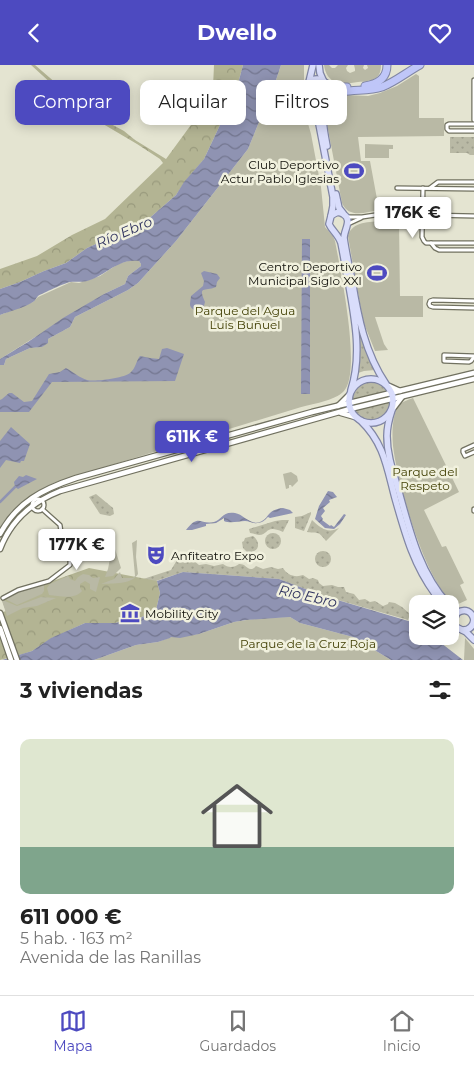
<!DOCTYPE html>
<html lang="es">
<head>
<meta charset="utf-8">
<style>
  :root { --surface:#fff; --page:#f2f2f2; --text:#222; --muted:#767676; --line:#e0e0e0; --accent:#4d4ac0 }
  body { margin:0; font-family:Montserrat,sans-serif; background:var(--page); color:var(--text); height:100vh; display:flex; flex-direction:column; font-size:19px; white-space:nowrap }
  * { box-sizing:border-box; margin:0 }
  p { font-size:16px; color:var(--muted) }
  .icon { flex:none; width:28px; height:28px; fill:none; stroke:currentColor; stroke-width:2; stroke-linecap:round; stroke-linejoin:round }
  .map { position:relative; height:595px; overflow:hidden }
  .sheet { display:flex; flex-direction:column; background:var(--surface); flex:1 }
  .sheet>* { flex:none }
  .guide { position:absolute; left:15px; top:15px; width:445px; height:45px; display:flex; gap:10px }
  .tools { position:absolute; left:409px; top:530px; display:grid; gap:10px }
  .tools a { display:grid; place-items:center; width:50px; height:50px; border-radius:10px; background:var(--surface); box-shadow:0 2px 12px #0003; font-size:25px }
  .price { position:absolute; translate:-50% -42px; padding:0 11px; border-radius:5px; background:#fff; color:#222; font-size:16px; line-height:32px; filter:drop-shadow(0 1px 2px #0008) }
  .price::after { content:''; position:absolute; left:50%; top:30px; width:15px; height:11px; margin-left:-8px; background:inherit; clip-path:polygon(0 0,100% 0,50% 100%) }
  .price.selected { background:var(--accent); color:#fff }
  ul { padding:0; list-style:none }
  li { display:grid; align-content:center; gap:10px; height:265px; padding:0 20px }
  li span { display:grid; place-items:center; height:155px; border-radius:10px; color:#555 }
  li>.icon { margin-inline-start:auto }
  span .icon { width:90px; height:90px; fill:#fffc; stroke-width:1 }
  li b { font-size:21px }
  h2 { display:flex; justify-content:space-between; align-items:center; height:60px; padding:0 20px; font-size:21px }
  .pill { padding:0 18px; border-radius:10px; background:var(--surface); box-shadow:0 2px 12px #0003; font-size:18px; line-height:45px }
  .pill.selected { background:var(--accent); color:#fff }
  header { display:flex; justify-content:space-between; align-items:center; height:65px; padding:0 20px; background:var(--accent); color:#fff; font-size:22px; font-weight:700 }
  .dock { display:flex; justify-content:space-around; align-items:center; height:70px; border-top:1px solid var(--line); background:var(--surface); font-size:14px; color:var(--muted) }
  .dock a { display:grid; justify-items:center; gap:2px }
  .dock .selected { color:var(--accent) }
  .map>svg:first-child { display:block }
  .grass { fill:url(#grass-dots) }
  .forest { fill:url(#forest-crowns) }
  .green { fill:#b9b9a5 }
  .water { fill:url(#water-waves) }
  .lines { fill:none; stroke-linecap:round; stroke-linejoin:round }
  .canal { stroke:#8f93b2; stroke-width:2.5 }
  .minor-casing { stroke:#717160; stroke-width:5.5 }
  .secondary-casing { stroke:#717160; stroke-width:7 }
  .primary-casing { stroke:#8186a4; stroke-width:8 }
  .motorway-casing { stroke:#8186a4; stroke-width:9 }
  .minor { stroke:#fff; stroke-width:3 }
  .secondary { stroke:#fff; stroke-width:4.5 }
  .primary { stroke:#d9ddfb; stroke-width:5.5 }
  .motorway { stroke:#bfc6f8; stroke-width:7 }
  .labels { text-anchor:middle; dominant-baseline:central; stroke-width:5; stroke-linejoin:round; paint-order:stroke }
  .poi-label { font-size:12px; fill:#0e0e08; stroke:#f1f1de; text-anchor:end }
  .park-label { font-size:12px; fill:#424005; stroke:#f1f1de }
  .water-label { font-size:14px; font-style:italic; fill:#313460; stroke:#f1f1de }
</style>
</head>
<body>
<header><svg class="icon" aria-label="back" viewBox="0 0 24 24"><path d="M15 5l-7 7 7 7"/></svg>Dwello<svg class="icon" aria-label="heart" viewBox="0 0 24 24"><path d="M12 20l-8-8c-3-5 5-10 8-4 3-6 11-1 8 4z"/></svg></header>
<div class="map">
<svg width="474" height="595" viewBox="0 0 474 595">
  <defs>
    <pattern id="grass-dots" width="8" height="8" patternUnits="userSpaceOnUse" patternTransform="scale(1.25)"><rect width="8" height="8" fill="#b9b9a5"/><path d="M2 2h.1M6 6h.1" fill="none" stroke="#9e9e8d" stroke-width="1.8" stroke-linecap="round"/></pattern>
    <pattern id="forest-crowns" width="20" height="18" patternUnits="userSpaceOnUse" patternTransform="scale(1.25)"><rect width="20" height="18" fill="#b3b493"/><path d="M2 6a3 3 0 1 1 6 0M12 15a3 3 0 1 1 6 0" fill="none" stroke="#999a7d"/></pattern>
    <pattern id="water-waves" width="16" height="10" patternUnits="userSpaceOnUse" patternTransform="scale(1.25)"><rect width="16" height="10" fill="#8f93b2"/><path d="M0 5q4-4 8 0t8 0" fill="none" stroke="#73768f"/></pattern>
  </defs>
  <rect width="100%" height="100%" fill="#e4e4d1"/>
  <g class="grass">
    <circle cx="317" cy="27" r="9"/>
    <path d="M450,72H474V90H470L467,88H450Z"/>
    <path d="M358,261L375,305L364,306L358,308Z"/>
    <path d="M367,317C377,317 382,319 388,327L352,335C354,326 358,321 367,317Z"/>
    <path d="M390,337C387,358 367,360 354,346Z"/>
    <path d="M96,429L113,443L114,449L110,451L100,449L89,432Z"/>
    <path d="M311,447V449L304,466L295,463V452L302,451Z"/>
    <path d="M282,455H289L283,467C265,459 269,470 259,470C256,470 253,468 250,468L249,464L275,456Z"/>
    <path d="M312,455C320,463 328,469 339,463L326,476C317,465 320,469 307,467Z"/>
    <circle cx="273" cy="476" r="8"/>
    <path d="M253,471C258,474 261,483 254,486C253,487 248,488 247,488L246,486L243,483L242,477L244,476L245,473Z"/>
    <circle cx="323" cy="494" r="8"/>
    <path d="M180,494L184,498L191,496L195,497L199,500L206,499L214,501L223,499C228,503 234,503 239,499C240,499 242,499 244,500C248,503 251,507 256,501L263,504L271,502L278,504L283,503C287,510 295,513 303,510L309,514L313,513L318,515L319,518L323,521L332,520L338,522H344L346,527L354,529L359,535L365,534L370,537L375,536L383,541L388,539L389,537L395,538L402,542L410,549L408,555L324,531L279,514L183,507L111,531L137,516L171,505L177,495Z"/>
  </g>
  <g class="forest">
    <path d="M31,0H35L57,19L74,32L79,40L90,45L98,52L124,66L135,75L166,94L204,42L213,22L214,0H243L236,26L204,94L184,118L176,130L145,157L87,183L66,198L44,206L20,217L0,224V204L37,191L72,170L105,154L163,98L160,94L137,79L98,56L88,48L76,42L72,35L65,31Z"/>
    <path d="M89,503L157,516L160,528L156,545L140,553L115,558H85L52,573L32,586L23,589L0,595V548L6,546L2,535L18,526L44,519Z"/>
  </g>
  <g class="green">
    <path d="M281,0H304V15L301,18L300,31L311,69L321,122L325,162L333,171L335,176C340,203 362,307 344,326C335,336 311,339 298,343L56,417C33,427 13,441 0,463V300H4L6,294L30,283L42,282L48,274L70,262L75,252L128,225L138,218L176,176L248,84L275,18Z"/>
    <path d="M324,0H329L332,3H335L338,0H348L346,3L347,6L350,8L355,6V4L354,0H364L363,3L365,5L368,3L367,0H381C381,16 370,16 358,17C351,18 344,19 337,19V18C329,15 325,8 324,0Z"/>
    <path d="M416,9L419,11V53H444V71L358,72L361,96H370L379,145C366,147 349,154 342,138L327,59L328,45L331,38L338,32L347,30L368,31L380,28L397,21Z"/>
    <path d="M365,79L393,80V84H389V93H365Z"/>
    <path d="M383,156H399L400,231H423V252H375L384,279L388,285L375,286L363,256L348,171C352,156 370,157 383,156Z"/>
    <path d="M135,195L139,196L141,199V201L128,211L125,219L104,229L0,294V250L33,237L38,232L71,217L79,218L100,211L118,199L128,196Z"/>
    <path d="M413,333L459,427L424,445L442,482L446,481L464,518L460,520L467,535L456,540C426,522 397,416 393,381C392,370 392,354 397,343C400,337 408,335 413,333Z"/>
    <path d="M291,407L297,411L298,416L292,422L291,420H289V423L286,424L283,409Z"/>
    <path d="M137,475L136,492L138,509C131,520 114,518 101,519L114,514L120,507L122,513H133L135,511L132,478Z"/>
    <path d="M113,478L121,503L113,511L105,512L108,504Z"/>
    <path d="M83,509L89,510L93,513L100,512L96,527L90,524V519L85,516L80,519V523L82,526C75,535 59,531 49,530L47,523L50,519L68,511L70,514L75,516L78,512Z"/>
    <path d="M44,519V526L42,529L17,540L7,535V533L18,527Z"/>
    <path d="M41,532L56,533L37,541L23,543L7,551L2,536H5L17,541Z"/>
    <path d="M290,552L300,558L353,572L391,595H94L136,580L158,577L171,572L199,569L234,557L259,553Z"/>
    <path d="M465,573L474,584V595H464Z"/>
  </g>
  <g class="water">
    <path d="M243,0H281L275,18L248,84L176,176L138,218L128,225L75,252L70,262L48,274V278L42,282L30,283L6,294L4,300H0V294L28,277L63,253L104,229L125,219L128,211L141,201V199L139,196C119,193 107,209 90,215C82,218 77,216 70,217C65,218 43,228 38,231C36,233 35,236 33,237C24,243 10,246 0,250V224L20,217L44,206L66,198L87,183L145,157L176,130L184,117L204,94L236,26Z"/>
    <path d="M302,174H310V329H301Z"/>
    <path d="M204,206L217,209L220,213L217,217L216,222C204,227 198,220 205,237C204,240 204,244 201,245C197,248 191,244 190,240C190,238 191,232 191,231L203,221L204,216L201,208Z"/>
    <path d="M167,283L184,289L175,316L52,317L29,347H0V335L2,334L9,328H12L24,337L32,336L49,309L60,307L66,303C73,307 80,313 87,315C95,317 124,313 130,308C136,303 136,296 140,291L150,293L159,294L162,284Z"/>
    <path d="M11,362L30,379L24,396H21L20,398L6,395L0,403V376Z"/>
    <path d="M26,410L37,414L18,424L15,422L14,417L19,411L23,412Z"/>
    <path d="M328,426L333,427L337,432L329,435L330,437L323,443L325,446L321,451L323,454L322,455L330,461L331,460L334,462L344,449L346,450L340,459L334,464L325,463L315,454L319,441Z"/>
    <path d="M283,443L290,445L293,448L270,453L268,452C265,455 262,458 257,458C253,459 249,456 245,456C238,456 231,459 224,456V453L216,458L206,459V461L192,465H186C199,448 200,460 214,457C222,455 222,446 235,448C243,449 251,461 260,457C270,453 266,445 283,443Z"/>
    <path d="M183,507L279,514L324,531L415,558L417,560L418,571H432L463,595H391L353,572L300,558L290,552L246,555L234,557L199,569L180,573L171,572L170,573L158,577L136,580L94,595H2L32,586L51,573L85,558H115L140,553L156,545L160,528L157,516Z"/>
  </g>
  <g class="lines">
    <path class="canal" d="M0,437L15,422"/>
    <defs>
      <g id="minor">
        <path d="M474,15V55"/>
        <path d="M474,59H449L447,60V64L449,66H474"/>
        <path d="M397,123L474,124"/>
        <path d="M423,123L422,172L424,176L426,178H474"/>
        <path d="M430,123L438,117H474"/>
        <path d="M347,152H362L382,149L474,151"/>
        <path d="M348,159L361,153"/>
        <path d="M431,178L435,183L439,185H474"/>
        <path d="M474,236L433,235L430,236L429,239L430,241L433,242L474,243"/>
        <path d="M474,291L444,290V296L469,297L471,296L474,292"/>
        <path d="M474,380L463,385V387L465,391L474,387"/>
        <circle cx="38" cy="440" r="6"/>
        <path d="M474,444V446"/>
        <path d="M3,533L18,525L49,516L70,500V495L62,474L60,460L42,444"/>
      </g>
      <g id="secondary">
        <path d="M389,321L400,326"/>
        <path d="M338,341L350,329"/>
        <path d="M392,345L402,332"/>
        <path d="M341,348L355,352"/>
        <path d="M0,469C17,437 43,424 76,413L312,347L474,308"/>
        <path d="M0,484C11,455 32,437 60,426L350,344L474,314"/>
        <path d="M0,548L17,595"/>
        <path d="M0,563L11,595"/>
      </g>
      <g id="primary">
        <path d="M319,0L320,8L324,17"/>
        <circle cx="317" cy="26" r="12"/>
        <path d="M309,17L313,0"/>
        <path d="M310,36L317,49L333,132V141L331,151"/>
        <path d="M325,36C321,52 324,65 327,81"/>
        <path d="M336,129L339,143L343,148"/>
        <circle cx="371" cy="336" r="22"/>
        <path d="M351,325C362,291 355,255 349,221C346,207 344,192 341,178C338,169 332,166 329,159L331,151C335,148 338,146 343,149C353,154 344,165 344,173C346,187 349,201 352,215C358,252 365,288 386,319"/>
        <path d="M392,345C389,354 387,362 387,371C387,391 394,409 399,427C410,467 420,508 448,539"/>
        <path d="M361,356C384,378 387,403 395,433C405,468 413,499 435,529"/>
        <path d="M450,548L456,562L466,567L474,575"/>
        <path d="M454,555L457,548C465,543 472,546 474,555"/>
        <path d="M463,565C469,565 473,562 474,555"/>
      </g>
      <g id="motorway">
        <path d="M327,19L336,22H347"/>
        <path d="M365,21C377,19 387,14 387,0"/>
        <path d="M328,33C343,22 364,28 382,22C395,17 407,7 420,0"/>
      </g>
    </defs>
    <use href="#minor" class="minor-casing"/>
    <use href="#secondary" class="secondary-casing"/>
    <use href="#primary" class="primary-casing"/>
    <use href="#motorway" class="motorway-casing"/>
    <use href="#minor" class="minor"/>
    <use href="#secondary" class="secondary"/>
    <use href="#primary" class="primary"/>
    <use href="#motorway" class="motorway"/>
  </g>
  <defs>
    <symbol id="stadium-bare" viewBox="-9 -9 18 18"><path d="M0-5a6.5 5 0 1 0 0 10a6.5 5 0 1 0 0-10ZM-3.5-1.8h7v3.6h-7Z" fill="#4d4ac0" stroke="#f1f1de" stroke-width="2.5" paint-order="stroke"/></symbol>
    <symbol id="theatre-bare" viewBox="-9 -9 18 18"><path d="M-5-5.5Q0-4 5-5.5V0Q5 5 0 6Q-5 5-5 0ZM-3.3-2.5H-1v1.5H-3.3ZM1-2.5H3.3v1.5H1ZM-2.8 1Q0 5.5 2.8 1Z" fill="#4d4ac0" stroke="#f1f1de" stroke-width="2.5" paint-order="stroke"/></symbol>
    <symbol id="museum-bare" viewBox="-9 -9 18 18"><path d="M0-6L6-3V-2H-6V-3ZM-5-1h2V3h-2ZM-1-1h2V3h-2ZM3-1h2V3H3ZM-6 4H6V6H-6Z" fill="#4d4ac0" stroke="#f1f1de" stroke-width="2.5" paint-order="stroke"/></symbol>
  </defs>
  <g fill-rule="evenodd">
    <use href="#stadium-bare" x="340" y="92" width="28" height="28"/>
    <use href="#stadium-bare" x="363" y="194" width="28" height="28"/>
    <use href="#theatre-bare" x="142" y="476" width="28" height="28"/>
    <use href="#museum-bare" x="116" y="534" width="28" height="28"/>
  </g>
  <g class="labels">
    <g class="poi-label">
      <text x="339" y="99">Club Deportivo<tspan x="339" dy="14">Actur Pablo Iglesias</tspan></text>
      <text x="362" y="201">Centro Deportivo<tspan x="362" dy="14">Municipal Siglo XXI</tspan></text>
      <text x="171" y="490" text-anchor="start">Anfiteatro Expo</text>
      <text x="145" y="548" text-anchor="start">Mobility City</text>
    </g>
    <g class="park-label">
      <text x="245" y="245">Parque del Agua<tspan x="245" dy="14">Luis Buñuel</tspan></text>
      <text x="425" y="406">Parque del<tspan x="425" dy="14">Respeto</tspan></text>
      <text x="308" y="578">Parque de la Cruz Roja</text>
    </g>
    <g class="water-label">
      <text transform="translate(124 167) rotate(-23)">Río Ebro</text>
      <text transform="translate(308 531) rotate(13)">Río Ebro</text>
    </g>
  </g>
</svg>
<div class="tools">
<a><svg class="icon" aria-label="layers" viewBox="0 0 24 24"><path d="M12 4l9 5-9 5-9-5zM3 14l9 5 9-5"/></svg></a>
</div>
<b class="price" style="left:413px;top:174px">176K €</b>
<b class="price selected" style="left:192px;top:398px">611K €</b>
<b class="price" style="left:77px;top:506px">177K €</b>
<div class="guide">
<a class="pill selected">Comprar</a>
<a class="pill">Alquilar</a>
<a class="pill">Filtros</a>
</div>
</div>
<section class="sheet">
<h2>3 viviendas<svg class="icon" aria-label="filters" viewBox="0 0 24 24"><path d="M4 7h16M4 17h16"/><circle cx="9" cy="7" r="2"/><circle cx="15" cy="17" r="2"/></svg></h2>
<ul>
<li><span style="background:linear-gradient(#dfe7d0 70%,#7fa58c 0)"><svg class="icon" aria-label="home" viewBox="0 0 24 24"><path d="M3 11l9-7 9 7M6 9v11h12V9"/></svg></span><div><b>611 000 €</b><p>5 hab. · 163 m²</p><p>Avenida de las Ranillas</p></div></li>
</ul>
</section>
<nav class="dock">
<a class="selected"><svg class="icon" aria-label="map" viewBox="0 0 24 24"><path d="M3 6l6-2 6 2 6-2v14l-6 2-6-2-6 2zM9 4v14M15 6v14"/></svg>Mapa</a>
<a><svg class="icon" aria-label="saved" viewBox="0 0 24 24"><path d="M7 4h10v16l-5-4-5 4z"/></svg>Guardados</a>
<a><svg class="icon" aria-label="home" viewBox="0 0 24 24"><path d="M3 11l9-7 9 7M6 9v11h12V9"/></svg>Inicio</a>
</nav>
</body>
</html>
